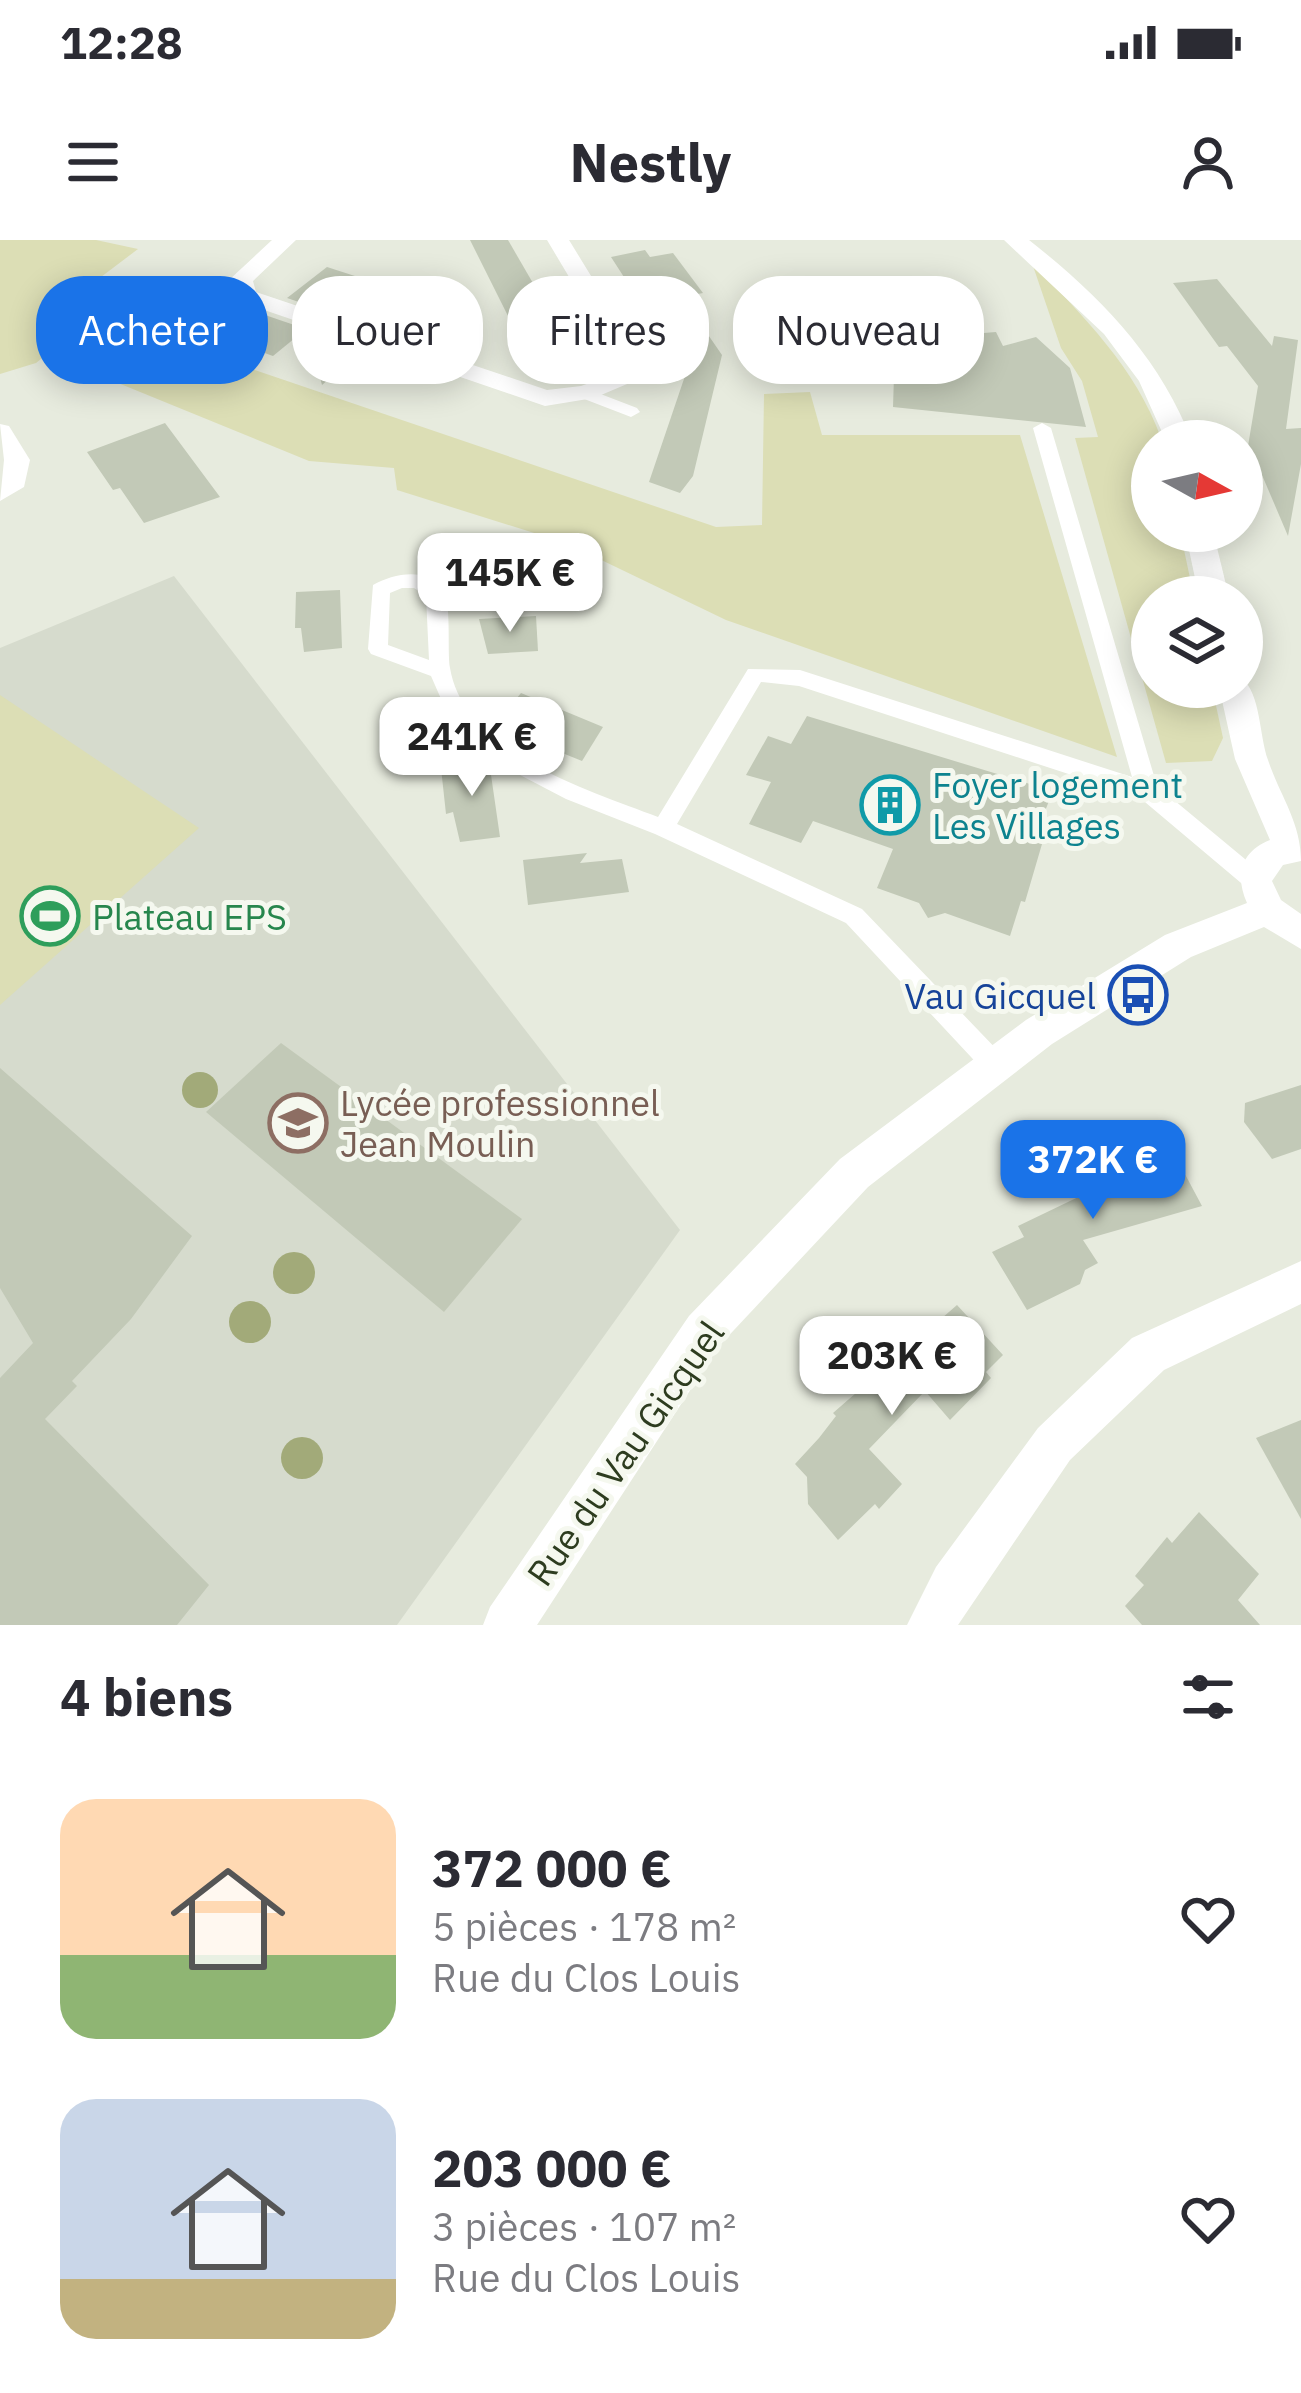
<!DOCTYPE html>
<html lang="fr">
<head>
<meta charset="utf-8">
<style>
  :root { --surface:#fff; --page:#f7f7f7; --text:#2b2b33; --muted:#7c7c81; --accent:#1a73e8 }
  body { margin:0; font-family:"IBM Plex Sans",sans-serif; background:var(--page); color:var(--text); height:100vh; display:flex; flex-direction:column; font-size:45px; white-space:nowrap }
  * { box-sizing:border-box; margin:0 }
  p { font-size:39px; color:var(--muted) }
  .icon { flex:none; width:66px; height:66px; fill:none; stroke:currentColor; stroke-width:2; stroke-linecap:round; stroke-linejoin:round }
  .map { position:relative; height:1385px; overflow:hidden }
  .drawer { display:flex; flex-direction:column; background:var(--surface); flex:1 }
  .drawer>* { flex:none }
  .top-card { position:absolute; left:36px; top:36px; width:1230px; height:108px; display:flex; gap:24px }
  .needle { width:78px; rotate:98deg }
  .fabs { position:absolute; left:1131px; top:180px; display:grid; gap:24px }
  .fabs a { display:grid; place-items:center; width:132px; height:132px; border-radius:50%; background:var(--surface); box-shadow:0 6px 30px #0003; font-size:60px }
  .price { position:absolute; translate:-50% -102px; padding:0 27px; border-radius:24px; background:#fff; color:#222; font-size:39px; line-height:78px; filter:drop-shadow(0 3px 6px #0008) }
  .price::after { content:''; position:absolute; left:50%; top:72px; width:36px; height:27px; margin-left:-18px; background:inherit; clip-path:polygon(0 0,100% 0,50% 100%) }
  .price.selected { background:var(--accent); color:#fff }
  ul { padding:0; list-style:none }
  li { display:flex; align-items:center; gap:36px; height:300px; padding:0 60px }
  li span { display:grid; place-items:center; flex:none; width:336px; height:240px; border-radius:36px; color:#555 }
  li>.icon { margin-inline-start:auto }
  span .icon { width:144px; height:144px; fill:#fffc; stroke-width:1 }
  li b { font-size:51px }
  h2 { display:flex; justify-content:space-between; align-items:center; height:144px; padding:0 60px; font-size:51px }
  .pill { padding:0 42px; border-radius:48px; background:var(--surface); box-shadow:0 6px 30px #0003; font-size:42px; line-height:108px }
  .pill.selected { background:var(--accent); color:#fff }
  .status { display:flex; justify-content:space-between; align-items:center; height:84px; padding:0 60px; background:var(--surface); direction:ltr }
  .status svg { height:33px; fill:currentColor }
  header { display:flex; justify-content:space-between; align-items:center; height:156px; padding:0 60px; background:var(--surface); font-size:54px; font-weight:700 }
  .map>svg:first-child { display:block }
  .built { fill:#d6dbcd }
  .green { fill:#dcdeb5 }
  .building { fill:#c2c9b7 }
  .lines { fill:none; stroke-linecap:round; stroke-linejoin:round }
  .service { fill:#fff; fill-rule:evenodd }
  .minor { fill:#fff; fill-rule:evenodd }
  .tree { fill:#a2aa79 }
  .labels { text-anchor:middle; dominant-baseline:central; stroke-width:10; stroke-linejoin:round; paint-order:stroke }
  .culture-label { font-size:36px; fill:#0d838f; stroke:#f5f8ef; text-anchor:start }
  .leisure-label { font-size:36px; fill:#27864d; stroke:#f5f8ef; text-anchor:start }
  .transit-label { font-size:36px; fill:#164399; stroke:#f5f8ef; text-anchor:end }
  .education-label { font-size:36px; fill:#785e54; stroke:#f5f8ef; text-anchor:start }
  .street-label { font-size:36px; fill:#2d3c1f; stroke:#f5f8ef }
</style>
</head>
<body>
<div class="status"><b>12:28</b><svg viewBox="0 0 49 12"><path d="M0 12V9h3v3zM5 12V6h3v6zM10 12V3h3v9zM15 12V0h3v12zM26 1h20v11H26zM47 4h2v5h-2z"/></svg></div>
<header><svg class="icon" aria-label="menu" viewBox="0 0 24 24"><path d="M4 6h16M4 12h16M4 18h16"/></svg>Nestly<svg class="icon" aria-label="person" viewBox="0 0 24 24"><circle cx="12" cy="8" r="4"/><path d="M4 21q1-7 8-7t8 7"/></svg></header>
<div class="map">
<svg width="1301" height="1385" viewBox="0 0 1301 1385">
  <rect width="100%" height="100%" fill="#e7ebde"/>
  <path class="built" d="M174,336L680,990L397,1385H0V408Z"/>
  <g class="green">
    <path d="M0,0H96L138,9L64,65L716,287L762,285L764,154L810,152L822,195H1020L1117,517L726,380L566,303L397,250L394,228L309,221L47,114L36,123L0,134Z"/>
    <path d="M1032,23C1083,76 1136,128 1161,198L1152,201V291H1180L1194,357H1152V447H1212L1223,498L1212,521L1166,523L1075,198L1098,197L1082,141L1061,108Z"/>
    <path d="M0,455L199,588L0,765Z"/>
  </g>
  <g class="building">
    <path d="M470,0H508L552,76L516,84L508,76Z"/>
    <path d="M645,10L650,17L673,13L703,53L682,57L722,115L693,236L680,253L649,242L686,133L611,17Z"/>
    <path d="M327,27L423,58L385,91L287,58Z"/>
    <path d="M1217,39L1272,106L1274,96L1298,100L1286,189L1301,188V224L1288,296L1259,228L1245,224L1258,146L1227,106L1219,107L1173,43Z"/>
    <path d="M265,75L306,89L273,116L231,101Z"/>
    <path d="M307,89L364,109L322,145Z"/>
    <path d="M996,92L1003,106L1036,97L1070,128L1086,187L893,167L895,105L912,104L910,99Z"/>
    <path d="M165,183L220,257L144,283L120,248L113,250L87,212Z"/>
    <path d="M340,350L342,408L304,412L301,388H295L296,352Z"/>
    <path d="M536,376L538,411L488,414L479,379Z"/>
    <path d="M521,453L603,487L582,521L508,491L504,474Z"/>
    <path d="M807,476L1053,551L1033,601L1042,604L1025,662L1021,661L1010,696L945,673L928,678L919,663L877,648L893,609L813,581L801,603L749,584L771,542L746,535L768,496L791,504Z"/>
    <path d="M475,509L489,521L500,597L460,602L453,572L446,574L441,528L462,526Z"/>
    <path d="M587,613L580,623L622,619L629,652L528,665L523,620Z"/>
    <path d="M281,803L522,979L444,1072L206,872Z"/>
    <path d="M0,828L192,996L131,1079L72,1141L77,1146L45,1179L209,1345L177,1385H0V1138L33,1103L0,1048Z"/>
    <path d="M1301,845V909L1272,919L1244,882L1245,863Z"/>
    <path d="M1171,908L1202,966L1083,1000L1098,1023L1085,1030L1080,1044L1027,1070L992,1012L1024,997L1018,986L1095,949L1086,930L1117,921L1119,914L1136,909L1146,915Z"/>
    <path d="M957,1065L1003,1115L986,1132L991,1138L950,1180L925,1151L869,1209L902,1244L879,1269L875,1264L838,1300L808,1264L807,1237L795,1224L819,1198L836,1176L833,1173Z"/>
    <path d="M1301,1180V1279L1256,1198Z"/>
    <path d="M1199,1272L1259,1334L1238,1360L1260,1385H1142L1125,1366L1144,1345L1135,1336L1167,1297L1172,1303Z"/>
  </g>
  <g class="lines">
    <g class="service">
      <path d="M585,148L637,168L640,172L631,177L579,157V149Z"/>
      <path d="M1042,183L1051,188L1157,546L1263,634L1267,641L1263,648H1247L1139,557L799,446L761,442L677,584L862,669L1003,816L1007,824L1003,832L994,836L985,832L846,683L655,594L566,559L501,525L452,484L431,436L371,414L368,409L373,345C393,334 424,327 442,347C452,358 447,411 450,428C464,513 588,550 658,577L748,429L800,430L1132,537L1033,188ZM402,348H414L426,356L429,420L388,405L390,353Z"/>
    </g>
    <g class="minor">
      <path d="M272,0H296L253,41L256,52L547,150L581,146L620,132L621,124L547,0H569L645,124L646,136L594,158L545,166L238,61L229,40Z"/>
      <path d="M1004,0H1029C1100,56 1159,116 1192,201H1166L1139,141L1104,94Z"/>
      <path d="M0,184L9,186L30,220L24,247L0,261L4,220Z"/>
      <path d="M1185,291H1213L1229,357H1199Z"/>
      <path d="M1242,438C1261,455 1259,495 1268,520C1280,556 1301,582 1301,621L1283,625L1272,641L1281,660L1301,674V709L1264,687L1191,717L1052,804L868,947L719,1106L537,1385H483L490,1367L689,1076L840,919L1026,780L1165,695L1247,663C1235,636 1240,612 1270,600L1235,519L1219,447H1242Z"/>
      <path d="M1301,1021V1064L1164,1130L1070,1220L958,1385H907L936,1327L1038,1188L1132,1098Z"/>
    </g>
  </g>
  <g class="tree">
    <circle cx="200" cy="850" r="18"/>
    <circle cx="294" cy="1033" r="21"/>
    <circle cx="250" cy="1082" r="21"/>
    <circle cx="302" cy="1218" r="21"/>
  </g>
  <defs>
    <symbol id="building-ring" viewBox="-11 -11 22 22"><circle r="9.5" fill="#f5f8ef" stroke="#0f9aa8" stroke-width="1.5"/><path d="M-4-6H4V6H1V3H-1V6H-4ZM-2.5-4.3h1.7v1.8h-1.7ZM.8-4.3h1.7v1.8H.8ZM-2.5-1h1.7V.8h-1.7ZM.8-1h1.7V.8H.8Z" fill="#0f9aa8"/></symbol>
    <symbol id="stadium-ring" viewBox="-11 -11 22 22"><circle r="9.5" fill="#f5f8ef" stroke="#2e9e5b" stroke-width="1.5"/><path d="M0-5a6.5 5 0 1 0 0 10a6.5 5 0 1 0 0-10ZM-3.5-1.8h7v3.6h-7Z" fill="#2e9e5b"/></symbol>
    <symbol id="bus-ring" viewBox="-11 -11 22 22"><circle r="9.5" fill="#f5f8ef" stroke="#1a4fb4" stroke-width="1.5"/><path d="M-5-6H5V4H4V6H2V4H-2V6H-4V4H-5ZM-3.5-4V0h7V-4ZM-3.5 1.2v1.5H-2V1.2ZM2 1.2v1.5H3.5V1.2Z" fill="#1a4fb4"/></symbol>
    <symbol id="school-ring" viewBox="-11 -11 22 22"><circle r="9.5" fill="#f5f8ef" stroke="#8d6e63" stroke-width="1.5"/><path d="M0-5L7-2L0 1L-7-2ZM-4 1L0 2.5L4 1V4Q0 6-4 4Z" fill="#8d6e63"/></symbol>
  </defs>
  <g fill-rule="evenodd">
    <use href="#building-ring" x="857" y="532" width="66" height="66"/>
    <use href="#stadium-ring" x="17" y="643" width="66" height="66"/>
    <use href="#bus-ring" x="1105" y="722" width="66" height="66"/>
    <use href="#school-ring" x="265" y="850" width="66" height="66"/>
  </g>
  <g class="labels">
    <g class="culture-label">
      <text x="932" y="544">Foyer logement<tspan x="932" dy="41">Les Villages</tspan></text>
    </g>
    <g class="leisure-label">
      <text x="92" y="676">Plateau EPS</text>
    </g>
    <g class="transit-label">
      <text x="1096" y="755">Vau Gicquel</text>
    </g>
    <g class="education-label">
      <text x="340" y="862">Lycée professionnel<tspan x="340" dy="41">Jean Moulin</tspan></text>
    </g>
    <g class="street-label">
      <text transform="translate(625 1213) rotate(-55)">Rue du Vau Gicquel</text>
    </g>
  </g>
</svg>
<div class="fabs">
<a><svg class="needle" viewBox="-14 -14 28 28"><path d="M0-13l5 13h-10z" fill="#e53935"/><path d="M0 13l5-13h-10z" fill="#7c7c81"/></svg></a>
<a><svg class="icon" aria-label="layers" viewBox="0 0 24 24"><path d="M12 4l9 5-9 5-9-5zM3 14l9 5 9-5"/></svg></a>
</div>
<b class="price" style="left:510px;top:395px">145K €</b>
<b class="price" style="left:472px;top:559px">241K €</b>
<b class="price selected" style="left:1093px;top:982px">372K €</b>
<b class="price" style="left:892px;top:1178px">203K €</b>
<div class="top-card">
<a class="pill selected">Acheter</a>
<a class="pill">Louer</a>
<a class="pill">Filtres</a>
<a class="pill">Nouveau</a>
</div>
</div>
<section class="drawer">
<h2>4 biens<svg class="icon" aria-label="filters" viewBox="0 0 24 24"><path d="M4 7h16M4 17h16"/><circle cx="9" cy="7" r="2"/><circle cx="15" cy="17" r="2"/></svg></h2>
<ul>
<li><span style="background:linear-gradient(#ffd9b3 65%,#8fb573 0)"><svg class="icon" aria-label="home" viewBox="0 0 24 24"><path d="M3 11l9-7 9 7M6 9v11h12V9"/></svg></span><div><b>372 000 €</b><p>5 pièces · 178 m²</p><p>Rue du Clos Louis</p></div><svg class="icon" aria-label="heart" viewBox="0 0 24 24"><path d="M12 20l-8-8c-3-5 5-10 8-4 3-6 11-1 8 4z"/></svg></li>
<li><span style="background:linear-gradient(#c9d6e8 75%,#c2b280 0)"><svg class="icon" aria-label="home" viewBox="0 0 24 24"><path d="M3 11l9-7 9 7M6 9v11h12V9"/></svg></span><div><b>203 000 €</b><p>3 pièces · 107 m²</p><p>Rue du Clos Louis</p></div><svg class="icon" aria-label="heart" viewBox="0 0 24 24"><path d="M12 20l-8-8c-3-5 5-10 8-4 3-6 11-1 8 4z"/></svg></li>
</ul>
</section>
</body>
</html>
